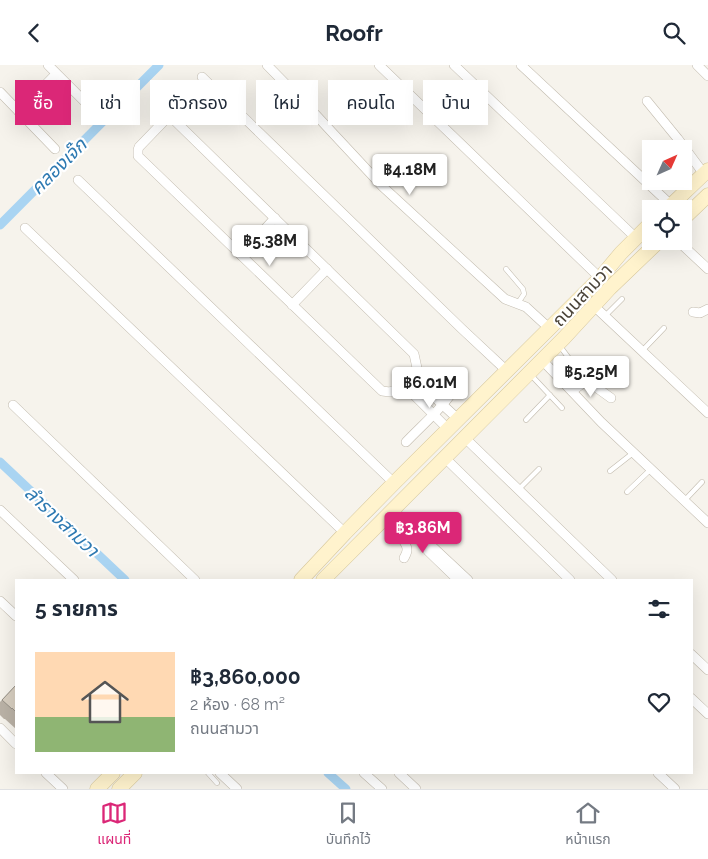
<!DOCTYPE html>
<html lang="th">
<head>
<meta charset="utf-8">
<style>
  :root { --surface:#fff; --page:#f6f6f7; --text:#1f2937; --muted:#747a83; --line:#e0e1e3; --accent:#db2777 }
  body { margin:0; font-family:Raleway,"Noto Sans Thai",sans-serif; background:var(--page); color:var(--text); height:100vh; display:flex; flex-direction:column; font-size:19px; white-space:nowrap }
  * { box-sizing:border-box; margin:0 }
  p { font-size:16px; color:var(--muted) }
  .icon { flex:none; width:28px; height:28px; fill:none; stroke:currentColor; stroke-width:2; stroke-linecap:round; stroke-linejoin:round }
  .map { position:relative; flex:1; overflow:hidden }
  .details { position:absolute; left:15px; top:514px; width:678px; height:195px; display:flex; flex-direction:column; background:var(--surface); border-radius:0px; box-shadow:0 5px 20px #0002 }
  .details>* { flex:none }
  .top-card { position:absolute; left:15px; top:15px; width:679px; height:45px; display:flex; gap:10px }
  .needle { width:32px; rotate:45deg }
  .fabs { position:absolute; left:642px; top:75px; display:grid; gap:10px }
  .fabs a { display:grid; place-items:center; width:50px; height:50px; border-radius:0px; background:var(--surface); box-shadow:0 5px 20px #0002; font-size:25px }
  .price { position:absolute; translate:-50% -42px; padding:0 11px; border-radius:5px; background:#fff; color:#222; font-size:16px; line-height:32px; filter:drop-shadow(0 1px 2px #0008) }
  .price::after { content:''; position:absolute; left:50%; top:30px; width:15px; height:11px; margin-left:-8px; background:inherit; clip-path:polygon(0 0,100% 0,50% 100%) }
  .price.current { background:var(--accent); color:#fff }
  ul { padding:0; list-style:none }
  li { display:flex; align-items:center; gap:15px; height:125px; padding:0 20px }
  li span { display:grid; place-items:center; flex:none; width:140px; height:100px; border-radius:0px; color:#555 }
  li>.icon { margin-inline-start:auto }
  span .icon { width:60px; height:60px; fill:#fffc; stroke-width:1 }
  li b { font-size:21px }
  h2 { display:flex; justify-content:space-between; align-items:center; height:60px; padding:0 20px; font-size:21px }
  .chip { padding:0 18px; border-radius:0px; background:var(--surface); box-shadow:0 5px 20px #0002; font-size:18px; line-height:45px }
  .chip.current { background:var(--accent); color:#fff }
  header { display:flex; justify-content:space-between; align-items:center; height:65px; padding:0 20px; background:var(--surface); font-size:22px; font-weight:700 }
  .menu { display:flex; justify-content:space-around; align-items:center; height:70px; border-top:1px solid var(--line); background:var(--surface); font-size:14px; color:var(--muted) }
  .menu a { display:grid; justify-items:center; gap:2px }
  .menu .current { color:var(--accent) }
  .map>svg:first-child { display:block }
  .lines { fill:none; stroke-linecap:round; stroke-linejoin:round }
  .canal { stroke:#a9d4f2; stroke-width:9 }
  .lane-casing { stroke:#c2bbae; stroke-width:5.5 }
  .street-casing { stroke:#c2bbae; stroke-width:10 }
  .secondary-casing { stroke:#d6c79b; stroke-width:15 }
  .lane { stroke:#fff; stroke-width:4.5 }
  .street { stroke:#fff; stroke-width:9 }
  .secondary { stroke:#fff3cd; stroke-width:14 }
  .wall { fill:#bab2a6 }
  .building { fill:#d8cfc1; stroke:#979187 }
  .labels { text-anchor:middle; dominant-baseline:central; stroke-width:4.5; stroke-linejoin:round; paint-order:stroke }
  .street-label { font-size:18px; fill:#4b4439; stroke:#fff }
  .water-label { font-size:19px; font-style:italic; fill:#2e7ab2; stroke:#fff }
</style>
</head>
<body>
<header><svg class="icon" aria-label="back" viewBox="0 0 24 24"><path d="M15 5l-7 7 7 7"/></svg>Roofr<svg class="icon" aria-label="search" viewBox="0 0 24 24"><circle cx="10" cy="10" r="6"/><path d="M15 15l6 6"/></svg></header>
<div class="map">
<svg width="708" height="724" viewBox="0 0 708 724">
  <rect width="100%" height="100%" fill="#f6f3ec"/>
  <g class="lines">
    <g class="canal">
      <path d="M0,160L159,0"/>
      <path d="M0,397L125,515"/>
      <path d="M328,708L346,724"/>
    </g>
    <defs>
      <g id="lane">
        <path d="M506,204L523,224L524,229L518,238"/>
        <path d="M605,251L622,234"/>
        <path d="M559,280L571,296L573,299L570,304L560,314"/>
        <path d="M642,286L664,263"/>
        <path d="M530,309L562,343"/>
        <path d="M526,355L550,330"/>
        <path d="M610,406L633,388"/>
        <path d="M519,424L539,404"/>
        <path d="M627,427L650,405"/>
        <path d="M684,436L702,417"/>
        <path d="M208,708L217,718"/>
      </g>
      <g id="street">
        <path d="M48,0L89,41"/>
        <path d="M267,0L315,49L383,122L505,234L526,242L550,264"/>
        <path d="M379,0L600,213"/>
        <path d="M454,0L636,173"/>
        <path d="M521,0L671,140"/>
        <path d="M697,0L708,11"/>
        <path d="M202,12L462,264L507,306"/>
        <path d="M0,27L55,84"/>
        <path d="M647,36L678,74L704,109"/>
        <path d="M19,47L56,9"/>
        <path d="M78,115L394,418"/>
        <path d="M25,163L345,468"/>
        <path d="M678,176L708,204"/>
        <path d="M241,190L275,153"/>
        <path d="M292,240L327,204"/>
        <path d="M593,240L708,348"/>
        <path d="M693,247L700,248L708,244"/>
        <path d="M542,295L601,357L708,458"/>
        <circle cx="409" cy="317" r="9"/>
        <path d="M418,317L458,354"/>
        <path d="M402,322L390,327L382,326L138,91V85L139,82L167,53L169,52L173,54L414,289L417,303L415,310"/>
        <path d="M410,326L448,364"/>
        <path d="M572,326L583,318L593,320L611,333"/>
        <path d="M13,340L195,515"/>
        <path d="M465,373L612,515"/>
        <path d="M406,377C425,357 450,337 461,312"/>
        <path d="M445,393L570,515"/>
        <path d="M0,445L74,515"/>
        <path d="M393,445L468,515"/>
        <path d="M384,455C390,461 408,477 407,485C407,488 405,491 404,493"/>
        <path d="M428,486L458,515"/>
        <path d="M0,536L16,551"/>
        <path d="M691,589L708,605"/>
        <path d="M691,633L708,649"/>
        <path d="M0,663L16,679"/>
        <path d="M46,708L63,724"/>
        <path d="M220,708L237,724"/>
        <path d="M364,708L382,724"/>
        <path d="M399,708L416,724"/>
        <path d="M658,708L675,724"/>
      </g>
      <g id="secondary">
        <path d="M667,144L708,105"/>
        <path d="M684,153L708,130"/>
        <path d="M301,515L345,468L394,418L600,213L621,188L651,158"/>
        <path d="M323,515L564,273L610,223L659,176"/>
        <path d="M97,724L113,708"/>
        <path d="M119,724L135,708"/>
      </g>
    </defs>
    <use href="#lane" class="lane-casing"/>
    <use href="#street" class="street-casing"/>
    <use href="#secondary" class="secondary-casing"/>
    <use href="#lane" class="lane"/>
    <use href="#street" class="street"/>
    <use href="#secondary" class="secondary"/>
  </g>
  <path class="wall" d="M16,620V664L5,654H4L0,650V637Z"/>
  <path class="building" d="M16,620V647L12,643V644L2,635Z"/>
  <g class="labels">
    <g class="street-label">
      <text transform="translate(582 230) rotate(-47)">ถนนสามวา</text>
    </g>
    <g class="water-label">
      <text transform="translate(58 101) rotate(-45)">คลองเจ๊ก</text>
      <text transform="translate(62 456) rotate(43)">ลำรางสามวา</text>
    </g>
  </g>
</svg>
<div class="fabs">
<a><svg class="needle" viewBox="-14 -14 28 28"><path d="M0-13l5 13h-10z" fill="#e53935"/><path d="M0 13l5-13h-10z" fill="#747a83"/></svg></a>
<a><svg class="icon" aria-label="locate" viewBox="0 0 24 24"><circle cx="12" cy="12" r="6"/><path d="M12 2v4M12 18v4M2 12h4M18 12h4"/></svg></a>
</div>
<b class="price" style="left:410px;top:131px">฿4.18M</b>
<b class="price" style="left:270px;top:202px">฿5.38M</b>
<b class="price" style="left:591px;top:333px">฿5.25M</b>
<b class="price" style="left:430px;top:344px">฿6.01M</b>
<b class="price current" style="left:423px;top:489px">฿3.86M</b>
<div class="top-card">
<a class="chip current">ซื้อ</a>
<a class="chip">เช่า</a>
<a class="chip">ตัวกรอง</a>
<a class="chip">ใหม่</a>
<a class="chip">คอนโด</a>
<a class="chip">บ้าน</a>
</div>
<section class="details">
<h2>5 รายการ<svg class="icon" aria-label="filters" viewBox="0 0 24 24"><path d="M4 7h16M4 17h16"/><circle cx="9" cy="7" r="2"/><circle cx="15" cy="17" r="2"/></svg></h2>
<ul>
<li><span style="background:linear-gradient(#ffd9b3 65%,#8fb573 0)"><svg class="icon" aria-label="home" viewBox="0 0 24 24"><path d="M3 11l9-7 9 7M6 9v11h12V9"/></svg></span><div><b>฿3,860,000</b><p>2 ห้อง · 68 m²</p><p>ถนนสามวา</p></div><svg class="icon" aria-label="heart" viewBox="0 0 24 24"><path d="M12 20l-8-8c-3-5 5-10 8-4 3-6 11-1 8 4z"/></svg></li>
</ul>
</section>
</div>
<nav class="menu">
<a class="current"><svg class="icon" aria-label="map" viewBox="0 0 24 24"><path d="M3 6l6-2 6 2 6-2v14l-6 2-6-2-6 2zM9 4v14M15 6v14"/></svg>แผนที่</a>
<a><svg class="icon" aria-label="saved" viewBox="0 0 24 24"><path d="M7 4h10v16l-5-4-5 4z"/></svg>บันทึกไว้</a>
<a><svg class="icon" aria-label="home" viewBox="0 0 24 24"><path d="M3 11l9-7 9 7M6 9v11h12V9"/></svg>หน้าแรก</a>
</nav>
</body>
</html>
